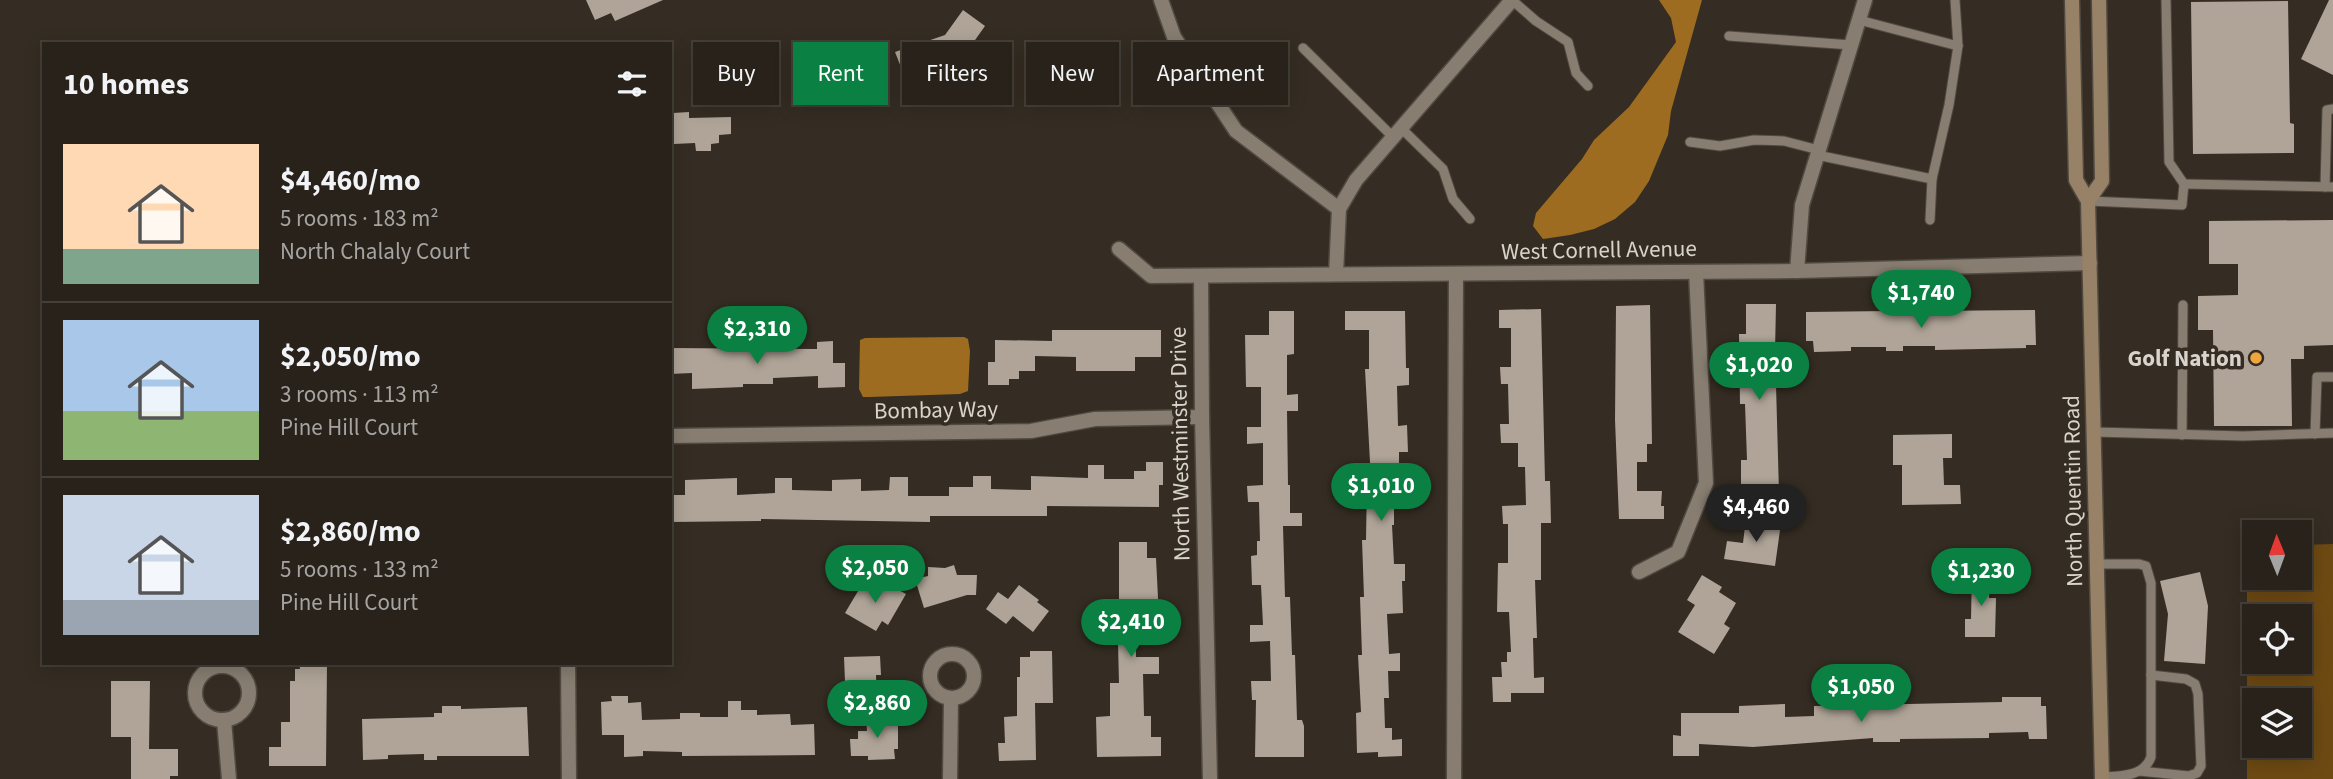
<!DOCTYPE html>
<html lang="en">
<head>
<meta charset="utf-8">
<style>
  :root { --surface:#28221a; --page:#302a23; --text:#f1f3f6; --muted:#a5a4a2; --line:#443f39; --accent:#0b8043 }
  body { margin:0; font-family:"Source Sans 3",sans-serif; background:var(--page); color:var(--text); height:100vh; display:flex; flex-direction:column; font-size:26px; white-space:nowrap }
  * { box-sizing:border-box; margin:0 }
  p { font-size:23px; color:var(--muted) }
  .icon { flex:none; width:38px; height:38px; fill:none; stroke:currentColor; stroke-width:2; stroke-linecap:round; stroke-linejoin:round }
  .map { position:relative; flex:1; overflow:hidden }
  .drawer { position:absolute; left:42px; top:42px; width:630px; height:623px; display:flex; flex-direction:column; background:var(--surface); border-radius:0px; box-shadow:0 4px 18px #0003,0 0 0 2px var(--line) }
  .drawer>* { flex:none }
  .banner { position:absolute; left:693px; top:42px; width:665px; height:63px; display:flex; gap:14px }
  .needle { width:46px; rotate:359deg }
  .buttons { position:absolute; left:2242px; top:520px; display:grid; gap:14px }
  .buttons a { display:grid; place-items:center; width:70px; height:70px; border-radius:0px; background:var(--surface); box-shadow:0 4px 18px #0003,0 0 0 2px var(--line); font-size:35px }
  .price { position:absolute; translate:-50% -60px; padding:0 16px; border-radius:24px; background:var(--accent); color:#fff; font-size:23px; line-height:46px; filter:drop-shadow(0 2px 4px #0008) }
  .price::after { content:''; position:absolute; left:50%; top:42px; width:21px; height:16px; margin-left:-10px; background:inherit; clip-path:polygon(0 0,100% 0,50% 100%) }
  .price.active { background:#222; color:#fff }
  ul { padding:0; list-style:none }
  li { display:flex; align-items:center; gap:21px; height:175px; padding:0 21px }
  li+li { border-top:2px solid var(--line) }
  li span { display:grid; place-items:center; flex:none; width:196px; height:140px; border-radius:0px; color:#555 }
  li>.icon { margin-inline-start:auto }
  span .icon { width:84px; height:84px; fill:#fffc; stroke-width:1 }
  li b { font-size:30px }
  h2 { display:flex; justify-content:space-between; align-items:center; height:84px; padding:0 21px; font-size:30px }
  .chip { padding:0 24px; border-radius:0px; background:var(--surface); box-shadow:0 4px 18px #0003,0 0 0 2px var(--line); font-size:24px; line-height:63px }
  .chip.active { background:var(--accent); color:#fff }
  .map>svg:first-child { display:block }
  .green { fill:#6e4a13; fill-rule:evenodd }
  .water { fill:#9e6c20 }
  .building { fill:#afa497 }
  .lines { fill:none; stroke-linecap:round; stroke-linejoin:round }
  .lane-casing { stroke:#514a41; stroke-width:11 }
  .street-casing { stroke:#514a41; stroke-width:17 }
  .secondary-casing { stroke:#514a41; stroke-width:17 }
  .lane { stroke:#877d71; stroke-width:9 }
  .street { stroke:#877d71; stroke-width:14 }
  .secondary { stroke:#978267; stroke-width:14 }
  .poi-dot { fill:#efa73d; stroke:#352d23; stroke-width:2.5 }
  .labels { text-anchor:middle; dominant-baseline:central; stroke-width:7; stroke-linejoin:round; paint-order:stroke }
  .street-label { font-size:23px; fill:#d8d3cc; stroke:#352d23 }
  .poi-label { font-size:23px; font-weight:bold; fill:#d8d3cc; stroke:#352d23; text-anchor:end }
</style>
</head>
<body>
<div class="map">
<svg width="2333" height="779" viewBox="0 0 2333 779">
  <rect width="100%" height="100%" fill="#352d23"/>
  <path class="green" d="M2333,544V779H2247V546H2254V578H2300V545ZM2254,616H2300V662H2254ZM2254,700H2300V746H2254Z"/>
  <g class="water">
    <path d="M1659,0H1702L1671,111L1668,135L1649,181L1635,202L1615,219L1594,229L1570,235L1543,239L1533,226L1536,213L1582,159L1594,140L1629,107L1676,42L1671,18Z"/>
    <path d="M964,337L968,339L970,351L968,391L960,394L869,397H863L859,389L860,340L865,338Z"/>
  </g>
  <g class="building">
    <path d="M586,0H663L615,21L611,13L595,20Z"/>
    <path d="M2329,0H2333V75L2301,59Z"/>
    <path d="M2288,1L2290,123L2294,124V153L2193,154L2191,2Z"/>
    <path d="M963,10L985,26L968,50L974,55L964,69L953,62L906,80L895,52L945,35Z"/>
    <path d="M689,112V118L731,117V134L719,135V143L711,144V151H696L695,143L674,144L673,113Z"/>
    <path d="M2333,220V345L2304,346V359H2291L2292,426H2214L2213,330H2198V296L2238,295V264H2209V221Z"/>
    <path d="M1746,304H1776L1775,352H1764L1763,385H1776L1779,493H1741V460H1747L1745,404H1740L1739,334H1746Z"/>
    <path d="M1650,305L1652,444H1647V462H1637V491H1662L1661,506H1664V519H1619L1615,420L1616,306Z"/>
    <path d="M1541,309L1545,481H1550L1551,523H1541V580H1535L1537,638H1533L1534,678L1544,677V693H1511V702H1493L1492,677H1502L1501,662H1507V652H1511L1509,612H1497L1498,563H1508V524H1503L1502,506L1526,505L1525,467H1518V443H1501L1500,424H1509L1508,384H1501L1500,367H1511V328H1499V310Z"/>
    <path d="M2035,310L2036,345H2026V348L1935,350V346H1903V351H1886V347H1851V351L1814,352L1813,341H1806V312L1889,311L1899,312V315H1925V311Z"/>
    <path d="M1269,311H1294V354L1287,355V395L1298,394V411H1287L1288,485H1290V513H1302V526H1283L1285,597H1290L1292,655H1295L1297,720H1302L1304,726V757H1255L1256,700H1252L1251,681H1271L1270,641L1250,642V625H1263L1261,585H1252L1251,556L1257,555V541H1260L1259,502H1248L1247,486L1263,485V443L1247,444V427H1261V387H1246L1245,335H1269Z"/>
    <path d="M1345,311H1405L1406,368H1409V385L1397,386L1398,426L1407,425L1408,452H1399V481H1408V497H1394V525H1392L1394,564H1405V581H1402L1403,613L1387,614L1389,654L1400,653V671H1388L1389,698H1384L1385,728H1392V740L1402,739V756L1378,757V752L1357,753L1356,713L1361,712L1358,655H1362L1360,597H1364L1362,540H1366L1367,481H1371L1365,369H1369V330H1345Z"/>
    <path d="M1052,330H1161V357H1135V371H1076V357L1035,356V371H1019V379H1009V385H988V362H995V340L1052,341Z"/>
    <path d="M833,341V363H845V387L818,388V376L773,378V384H743V387L692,389V373L670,374V348L817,349V342Z"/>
    <path d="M1952,434V458H1943L1944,485H1960L1961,504L1902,505V465H1893V435Z"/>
    <path d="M1146,462H1163V485H1159V507L1047,506V516H930V522L761,519V521L670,522V495H685V480L737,478V495L775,493V478H792V490L832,491V480L861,479V491L889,490L890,477H908V496H949V487H973V476H991V489L1031,490V476L1088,478V465H1104V479H1134V471H1146Z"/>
    <path d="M1746,518L1781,523L1775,566L1724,559L1727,541L1743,543Z"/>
    <path d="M1119,542H1147V558H1156L1159,618L1135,619L1136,657H1159V674H1143L1144,716H1151V737H1161V756L1097,757L1096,717L1110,716V683H1119L1118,643L1112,644L1110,601H1119Z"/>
    <path d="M954,565L957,575H977L976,595H967L924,608L915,579L928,576V567L945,568Z"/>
    <path d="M1972,571H1990L1989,598H1996L1995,637H1965V619H1971Z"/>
    <path d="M2200,572L2208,606L2205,664L2164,661L2168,614L2160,581Z"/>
    <path d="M1702,575L1722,587L1719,592L1736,603L1724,624L1730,628L1714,654L1678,632L1695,605L1687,600Z"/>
    <path d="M864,581L881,591L886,583L906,594L888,625L882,621L876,631L845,613Z"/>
    <path d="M1019,585L1039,600L1037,602L1049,611L1033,632L1013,616L1006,624L986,609L998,592L1008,599Z"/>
    <path d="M1030,651H1052L1053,703H1035L1036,760L999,761L998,743H1005L1004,717L1017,716V677H1020V657H1030Z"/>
    <path d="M880,656L881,675H876L877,705L846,706L844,657Z"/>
    <path d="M299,663H327L326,766H269V747H281V722H290V681H295V669H300Z"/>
    <path d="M111,681H150L149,749H178V776H170V779H131V737H111Z"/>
    <path d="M611,696H628V703L641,702L642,720L680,719V713H700V717H728V701H741V710H757V715L790,714L791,725L814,724L815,755L682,756V752L643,751V756L624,757V735H602L601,702L612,701Z"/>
    <path d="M2002,697H2041V706H2046L2047,739H2029L2028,732L1989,733V738L1900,739V742H1873V738L1753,747L1699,744V756H1673V735L1681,736V713H1739V706L1785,704V717L1814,716V706L2002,702Z"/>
    <path d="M442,706H461V709L527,707L529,756H437V760H424V754L388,755V759L363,760L362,719L434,717V713H442Z"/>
    <path d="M866,718H898V749H894L895,759L868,760V756H851L850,739H858V731H867Z"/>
  </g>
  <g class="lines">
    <defs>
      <g id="lane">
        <path d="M1512,0L1536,21L1568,42L1576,73L1588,86"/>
        <path d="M1955,0L1958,46"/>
        <path d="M1729,36L1851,45"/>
        <path d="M1303,48L1393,137"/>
        <path d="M1401,128L1443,169L1453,199L1470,219"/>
        <path d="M1690,142L1720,146L1754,140L1784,141L1819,150"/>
        <path d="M1817,155L1932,179L1949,105L1958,46L1859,20"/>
        <path d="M2184,184L2333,187"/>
        <path d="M2325,187L2327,110L2333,109"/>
        <path d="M2088,201L2182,205L2184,184L2169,162L2166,0"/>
        <path d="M1930,220L1932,179"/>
        <path d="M2094,432L2243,436L2333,433"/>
        <path d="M2315,434L2317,377H2333"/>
        <path d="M2182,435L2183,305"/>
        <path d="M2098,564H2139L2146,566L2151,583V757C2144,777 2120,776 2102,777"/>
        <path d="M2139,771L2189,776L2197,773L2201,766L2198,694L2195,684L2186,679L2151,675"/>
      </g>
      <g id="street">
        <path d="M1161,0L1174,37L1236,131L1339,209"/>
        <path d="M1119,249L1151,276L1797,271L2090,263"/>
        <path d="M1797,271L1802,205L1865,0"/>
        <path d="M1336,274L1339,209L1356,180L1512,0"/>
        <path d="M1201,276L1202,417L1210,779"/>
        <path d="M670,436L1031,431L1095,419L1202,417"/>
        <path d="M1639,572L1678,552L1706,483L1696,272"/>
        <circle cx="952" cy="676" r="22"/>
        <path d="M568,663L569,779"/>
        <circle cx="222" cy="693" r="27"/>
        <path d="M224,720L229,779"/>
        <path d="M950,779L951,698"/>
        <path d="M1454,779L1456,274"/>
      </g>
      <g id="secondary">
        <path d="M2072,0L2076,180L2088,201L2102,779"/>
        <path d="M2088,201L2102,181L2099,0"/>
      </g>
    </defs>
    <use href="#lane" class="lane-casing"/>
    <use href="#street" class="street-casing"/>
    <use href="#secondary" class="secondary-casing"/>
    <use href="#lane" class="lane"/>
    <use href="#street" class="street"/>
    <use href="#secondary" class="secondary"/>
  </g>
  <circle class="poi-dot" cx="2256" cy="358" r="7"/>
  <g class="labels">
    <g class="street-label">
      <text transform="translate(1599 250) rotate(-1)">West Cornell Avenue</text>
      <text transform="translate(936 410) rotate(-1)">Bombay Way</text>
      <text transform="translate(1180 444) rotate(-91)">North Westminster Drive</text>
      <text transform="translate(2073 491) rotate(-91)">North Quentin Road</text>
    </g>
    <g class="poi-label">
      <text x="2242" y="358">Golf Nation</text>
    </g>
  </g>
</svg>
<div class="buttons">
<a><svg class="needle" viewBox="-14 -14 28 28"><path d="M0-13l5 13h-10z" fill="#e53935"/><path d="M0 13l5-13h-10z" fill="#a5a4a2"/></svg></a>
<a><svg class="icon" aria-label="locate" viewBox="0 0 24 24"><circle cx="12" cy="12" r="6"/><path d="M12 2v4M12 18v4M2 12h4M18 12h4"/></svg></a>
<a><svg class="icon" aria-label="layers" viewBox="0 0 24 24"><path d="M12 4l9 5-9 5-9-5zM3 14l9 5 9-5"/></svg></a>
</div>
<b class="price" style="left:1921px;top:330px">$1,740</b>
<b class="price" style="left:757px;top:366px">$2,310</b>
<b class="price" style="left:1759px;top:402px">$1,020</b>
<b class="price" style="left:1381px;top:523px">$1,010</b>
<b class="price active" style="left:1756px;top:544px">$4,460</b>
<b class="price" style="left:875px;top:605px">$2,050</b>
<b class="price" style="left:1981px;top:608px">$1,230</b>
<b class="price" style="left:1131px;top:659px">$2,410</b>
<b class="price" style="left:1861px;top:724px">$1,050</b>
<b class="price" style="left:877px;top:740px">$2,860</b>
<div class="banner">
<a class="chip">Buy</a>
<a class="chip active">Rent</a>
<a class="chip">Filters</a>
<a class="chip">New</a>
<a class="chip">Apartment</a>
</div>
<section class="drawer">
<h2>10 homes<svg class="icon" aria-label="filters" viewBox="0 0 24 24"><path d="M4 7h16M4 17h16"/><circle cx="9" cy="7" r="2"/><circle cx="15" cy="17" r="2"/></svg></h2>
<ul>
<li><span style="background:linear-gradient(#ffd9b3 75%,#7fa58c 0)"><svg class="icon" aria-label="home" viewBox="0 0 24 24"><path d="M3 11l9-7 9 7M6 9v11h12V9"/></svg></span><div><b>$4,460/mo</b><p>5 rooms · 183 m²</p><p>North Chalaly Court</p></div></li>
<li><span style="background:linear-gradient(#a9c7e8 65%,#8fb573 0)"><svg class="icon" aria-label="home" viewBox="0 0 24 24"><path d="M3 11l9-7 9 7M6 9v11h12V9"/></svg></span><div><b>$2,050/mo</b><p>3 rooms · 113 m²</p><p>Pine Hill Court</p></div></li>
<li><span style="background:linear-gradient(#c9d6e8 75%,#9aa5b1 0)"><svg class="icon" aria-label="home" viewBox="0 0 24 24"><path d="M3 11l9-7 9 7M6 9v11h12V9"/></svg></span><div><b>$2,860/mo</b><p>5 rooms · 133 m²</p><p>Pine Hill Court</p></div></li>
</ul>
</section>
</div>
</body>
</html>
